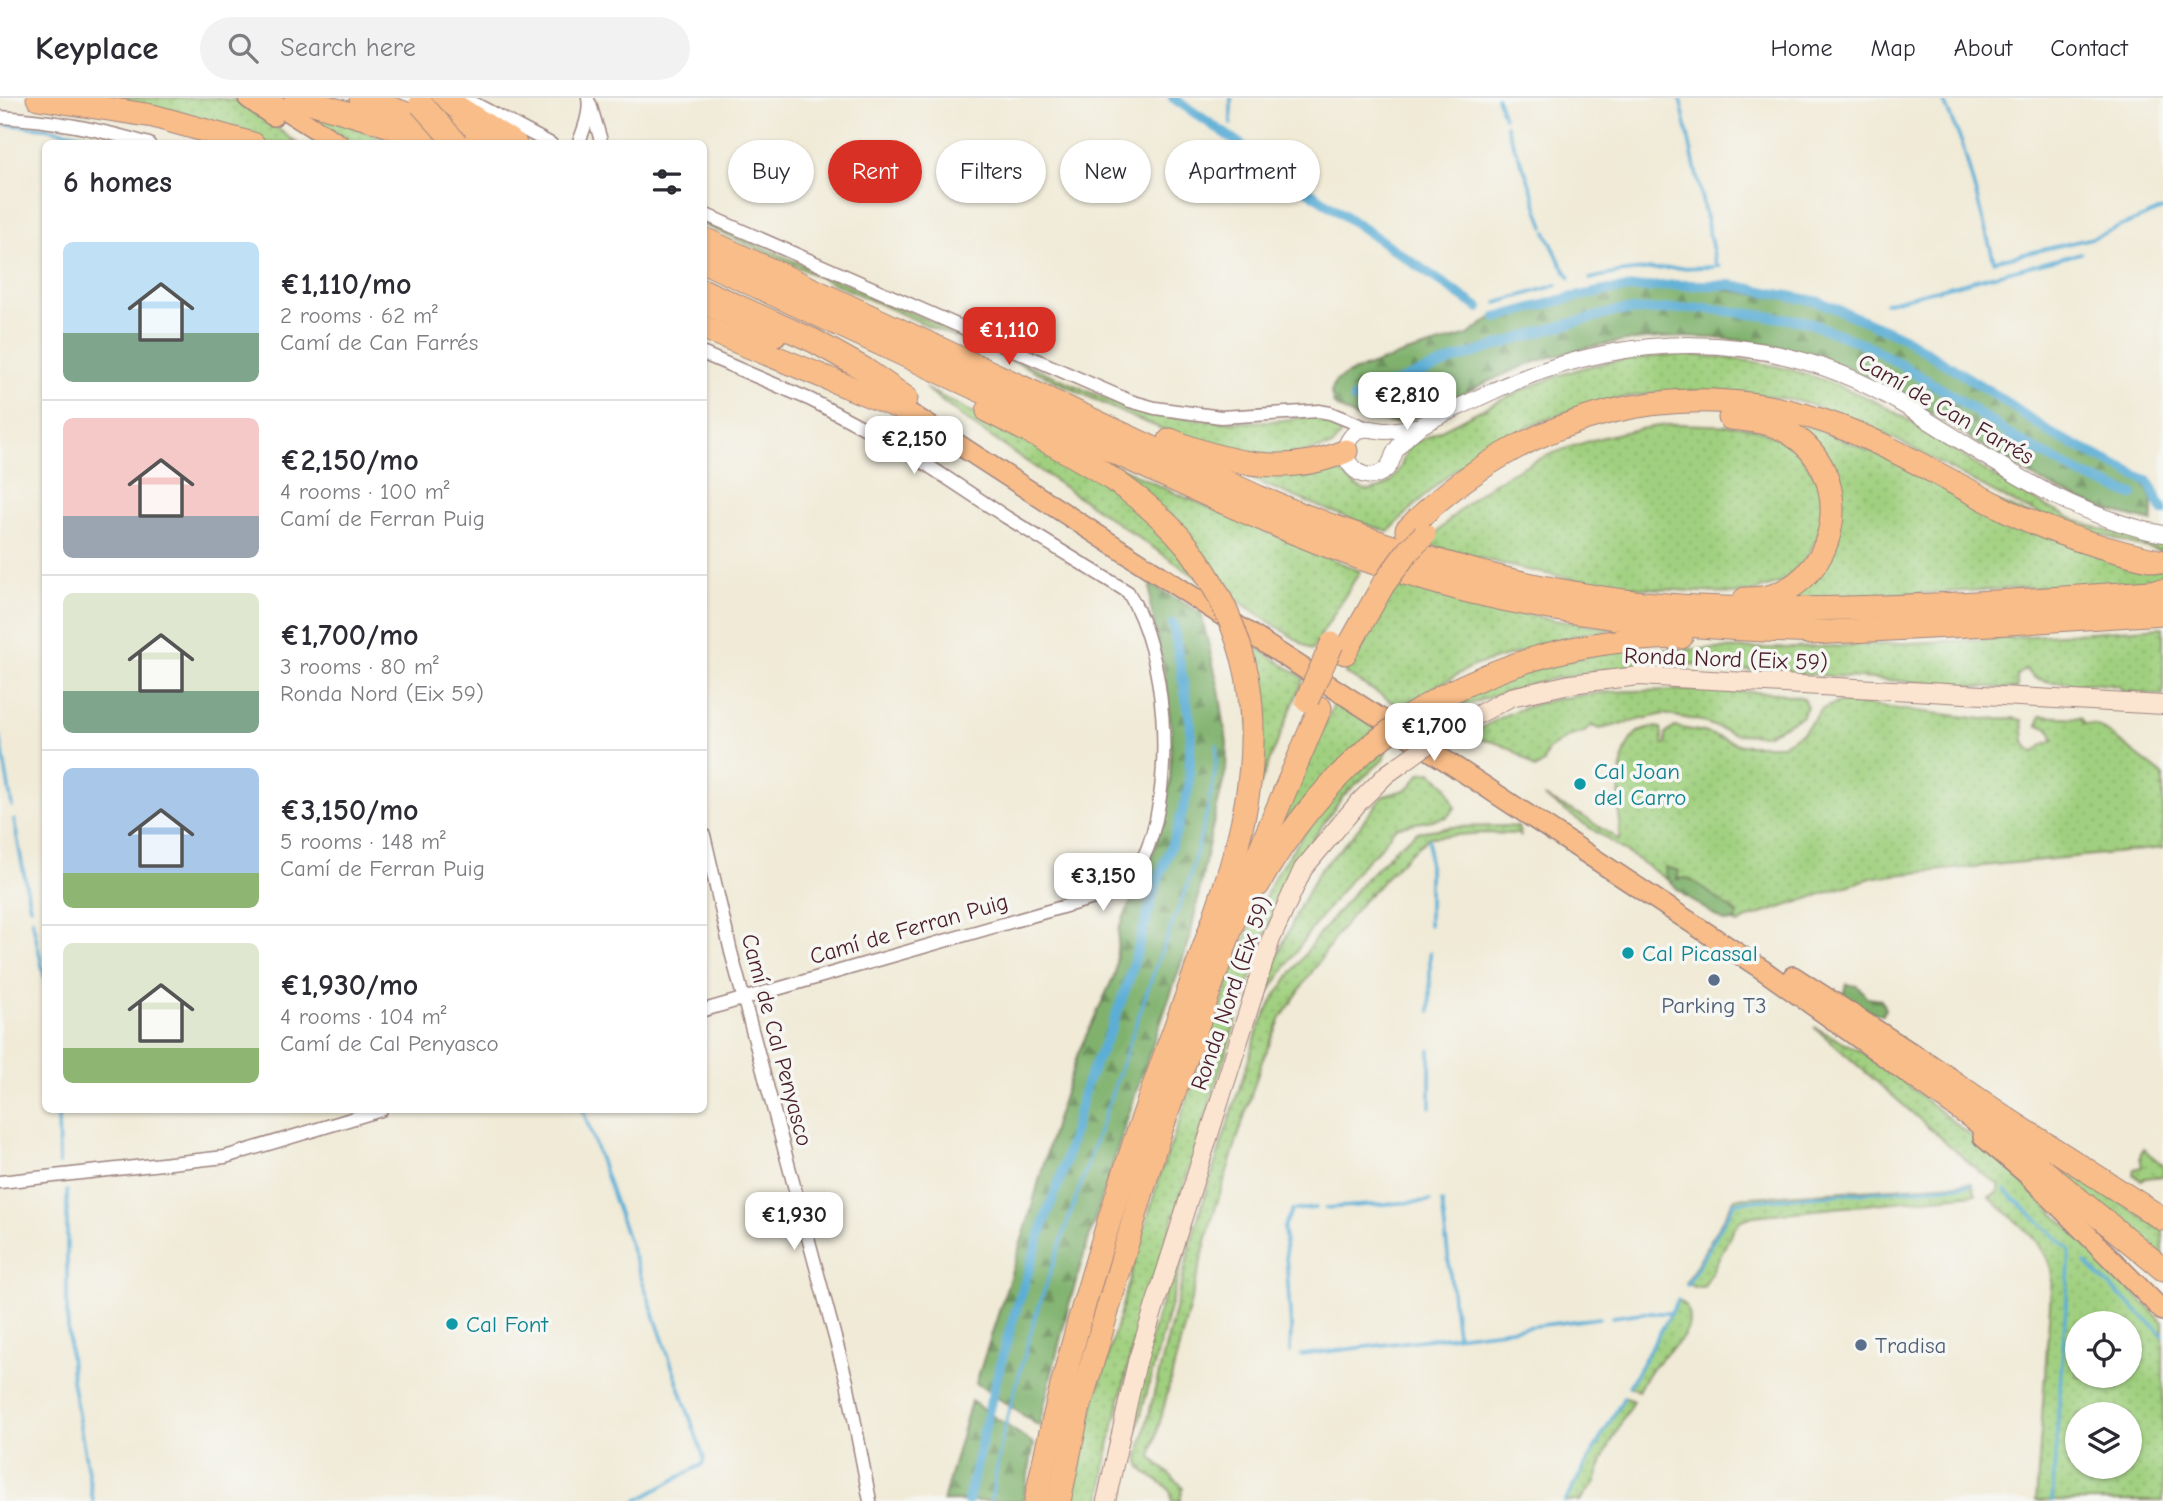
<!DOCTYPE html>
<html lang="en">
<head>
<meta charset="utf-8">
<style>
  :root { --surface:#fff; --page:#f2f2f3; --text:#2b2b33; --muted:#7c7c81; --line:#e1e1e2; --accent:#d93025 }
  body { margin:0; font-family:"Comic Neue",sans-serif; background:var(--page); color:var(--text); height:100vh; display:flex; flex-direction:column; font-size:26px; white-space:nowrap }
  * { box-sizing:border-box; margin:0 }
  p { font-size:23px; color:var(--muted) }
  .icon { flex:none; width:38px; height:38px; fill:none; stroke:currentColor; stroke-width:2; stroke-linecap:round; stroke-linejoin:round }
  .map { position:relative; flex:1; overflow:hidden }
  .panel { position:absolute; left:42px; top:42px; width:665px; height:973px; display:flex; flex-direction:column; background:var(--surface); border-radius:10px; box-shadow:0 2px 5px #0004 }
  .panel>* { flex:none }
  .guide { position:absolute; left:728px; top:42px; width:665px; height:63px; display:flex; gap:14px }
  .controls { position:absolute; left:2065px; top:1213px; display:grid; gap:14px }
  .controls a { display:grid; place-items:center; width:77px; height:77px; border-radius:50%; background:var(--surface); box-shadow:0 2px 5px #0004; font-size:35px }
  .price { position:absolute; translate:-50% -60px; padding:0 16px; border-radius:14px; background:#fff; color:#222; font-size:23px; line-height:46px; filter:drop-shadow(0 2px 4px #0008) }
  .price::after { content:''; position:absolute; left:50%; top:42px; width:21px; height:16px; margin-left:-10px; background:inherit; clip-path:polygon(0 0,100% 0,50% 100%) }
  .price.current { background:var(--accent); color:#fff }
  ul { padding:0; list-style:none }
  li { display:flex; align-items:center; gap:21px; height:175px; padding:0 21px }
  li+li { border-top:2px solid var(--line) }
  li span { display:grid; place-items:center; flex:none; width:196px; height:140px; border-radius:10px; color:#555 }
  li>.icon { margin-inline-start:auto }
  span .icon { width:84px; height:84px; fill:#fffc; stroke-width:1 }
  li b { font-size:30px }
  h2 { display:flex; justify-content:space-between; align-items:center; height:84px; padding:0 21px; font-size:30px }
  .chip { padding:0 24px; border-radius:32px; background:var(--surface); box-shadow:0 2px 5px #0004; font-size:24px; line-height:63px }
  .chip.current { background:var(--accent); color:#fff }
  header { display:flex; align-items:center; gap:42px; box-sizing:border-box; height:98px; padding:0 35px; background:var(--surface); border-bottom:2px solid var(--line) }
  header strong { font-size:33px }
  nav { display:flex; gap:38px; margin-inline-start:auto; font-size:24px }
  .search { width:490px; height:63px; background:var(--page); display:flex; align-items:center; gap:18px; box-sizing:border-box; padding:0 24px; border-radius:38px; color:var(--muted); font-size:26px }
  .map>svg:first-child { display:block }
  .green { fill:url(#green-dots); stroke:#757855; stroke-width:2; fill-rule:evenodd }
  .forest { fill:url(#forest-firs); stroke:#65684c; stroke-width:2 }
  .lines { fill:none; stroke-linecap:round; stroke-linejoin:round }
  .stream { stroke:#5baed6; stroke-width:3.5 }
  .canal { stroke:#5baed6; stroke-width:10 }
  .minor-casing { stroke:#9d8480; stroke-width:15 }
  .tertiary-casing { stroke:#9d8480; stroke-width:18 }
  .secondary-casing { stroke:#9d8480; stroke-width:20 }
  .trunk-casing { stroke:#9d8480; stroke-width:22 }
  .motorway-casing { stroke:#9d8480; stroke-width:25 }
  .minor { stroke:#fff; stroke-width:12 }
  .tertiary { stroke:#fff; stroke-width:16 }
  .secondary { stroke:#fce5d0; stroke-width:18 }
  .trunk { stroke:#f8bd89; stroke-width:19 }
  .motorway { stroke:#f8bd89; stroke-width:23 }
  .secondary-bridge-casing { stroke:#9d8480; stroke-width:20; stroke-linecap:butt }
  .motorway-bridge-casing { stroke:#9d8480; stroke-width:25; stroke-linecap:butt }
  .secondary-bridge { stroke:#fce5d0; stroke-width:18 }
  .motorway-bridge { stroke:#f8bd89; stroke-width:23 }
  .culture-dot { fill:#0f9aa8; stroke:#f6f6f2; stroke-width:2.5 }
  .service-dot { fill:#5c6f8a; stroke:#f6f6f2; stroke-width:2.5 }
  .labels { text-anchor:middle; dominant-baseline:central; stroke-width:7; stroke-linejoin:round; paint-order:stroke }
  .street-label { font-size:23px; fill:#4a1f2b; stroke:#f6f6f2 }
  .culture-label { font-size:23px; fill:#0d838f; stroke:#f6f6f2; text-anchor:start }
  .service-label { font-size:23px; fill:#4e5e75; stroke:#f6f6f2 }
</style>
</head>
<body>
<header>
<strong>Keyplace</strong>
<div class="search"><svg class="icon" aria-label="search" viewBox="0 0 24 24"><circle cx="10" cy="10" r="6"/><path d="M15 15l6 6"/></svg>Search here</div>
<nav><a>Home</a><a>Map</a><a>About</a><a>Contact</a></nav>
</header>
<div class="map">
<svg width="2163" height="1403" viewBox="0 0 2163 1403">
  <defs>
    <pattern id="green-dots" width="8" height="8" patternUnits="userSpaceOnUse" patternTransform="scale(1.75)"><rect width="8" height="8" fill="#a0d07f"/><path d="M2 2h.1M6 6h.1" fill="none" stroke="#8bb26e" stroke-width="1.8" stroke-linecap="round"/></pattern>
    <pattern id="forest-firs" width="22" height="20" patternUnits="userSpaceOnUse" patternTransform="scale(1.75)"><rect width="22" height="20" fill="#80b26e"/><path d="M5 1l3.5 6h-7zM16 11l3.5 6h-7z" fill="#6b905b"/></pattern>
  </defs>
  <rect width="100%" height="100%" fill="#f6f6f2"/>
  <filter id="ink" filterUnits="userSpaceOnUse"><feTurbulence type="fractalNoise" baseFrequency=".0143" numOctaves="2"/><feDisplacementMap in="SourceGraphic" scale="14" xChannelSelector="R" yChannelSelector="G"/><feConvolveMatrix kernelMatrix="1 2 1 2 8 2 1 2 1" color-interpolation-filters="sRGB"/></filter>
  <filter id="wash" filterUnits="userSpaceOnUse"><feTurbulence type="fractalNoise" baseFrequency=".00686" numOctaves="4" result="noise"/><feDisplacementMap in="SourceGraphic" scale="28" xChannelSelector="R" yChannelSelector="G"/><feGaussianBlur stdDeviation="1.57" result="paint"/><feColorMatrix in="noise" values="0 0 0 0 0 0 0 0 0 0 0 0 0 0 0 0 0 1.4 0 .05"/><feComposite in="paint" operator="in"/></filter>
  <g filter="url(#wash)">
    <rect width="100%" height="100%" fill="#f0ead6"/>
    <g class="green">
      <path d="M85,0H216L238,3L298,45H263Z"/>
      <path d="M296,12L341,24L396,45H355Z"/>
      <path d="M704,123L1117,306C1173,320 1226,328 1284,322C1307,320 1320,312 1340,329V337L1332,348L1276,360L1195,344L1125,316L1022,267L931,229L704,127Z"/>
      <path d="M1674,257C1749,258 1807,271 1874,303C1919,325 1958,357 2000,382C2034,403 2072,424 2111,434C2128,438 2146,441 2163,444V454C2110,440 2057,426 2008,402C1949,372 1894,336 1833,314C1801,302 1762,296 1729,294C1628,287 1526,316 1446,379C1425,396 1407,415 1388,434C1331,414 1276,393 1222,367L1271,373L1336,369C1345,376 1350,387 1361,391C1366,394 1372,393 1377,391C1398,385 1401,366 1409,348C1465,321 1519,289 1579,271C1610,262 1642,260 1674,257Z"/>
      <path d="M925,290L1092,376L1145,414L1202,483L963,320Z"/>
      <path d="M1791,321L2163,471V483L1791,502L1838,430Z"/>
      <path d="M1028,326L1168,392L1360,473L1312,552L1231,498L1181,430Z"/>
      <path d="M1675,326L1738,328L1760,332L1794,347L1824,391L1823,427L1806,462L1782,484L1752,494L1732,496L1633,489L1583,483L1518,470L1426,446C1442,429 1458,413 1476,398C1529,356 1609,333 1675,326Z"/>
      <path d="M1396,485L1552,522L1622,531L1578,537L1473,568L1400,609L1345,575L1361,542Z"/>
      <path d="M2163,529V597L2121,593L2120,588L2091,585L2073,587L2067,584H2051L2035,580L2025,571L2017,578V591L1730,571L1694,566L1597,573L1541,583L1468,606L1444,617L1438,612L1458,602L1537,569L1616,552L1791,550L1958,543Z"/>
      <path d="M1245,542L1304,580L1255,698Z"/>
      <path d="M1698,592L1778,595L1803,600L1807,609L1801,619L1766,637L1734,636L1701,623L1664,616L1600,631L1591,628L1583,635L1570,638L1547,653L1544,665L1535,671C1518,652 1500,643 1475,641L1473,636C1534,590 1625,593 1698,592Z"/>
      <path d="M1337,600L1377,629C1337,666 1300,703 1269,747Z"/>
      <path d="M1839,604L1983,621L2013,620L2022,622L2024,644L2033,655L2044,646L2054,642L2049,630L2038,628L2040,618L2080,620L2084,626L2095,627L2105,632L2163,677V750L1874,779L1749,820L1738,826L1729,823L1544,699L1581,717L1619,742C1622,711 1608,621 1661,630L1663,646H1666V635L1675,629L1704,634L1741,647H1782L1804,633L1822,611Z"/>
      <path d="M1388,648L1383,662L1344,697L1315,738L1280,794L1236,923L1133,1247L1107,1356L1101,1403H1072L1094,1306L1158,1083L1242,847L1277,774L1326,704L1355,675Z"/>
      <path d="M1432,674L1447,689L1455,710L1447,719L1396,729L1379,751L1360,769L1308,836L1259,909L1281,850L1300,808L1319,773L1352,738L1383,698L1408,691L1421,675Z"/>
      <path d="M1504,728L1518,729L1521,739L1518,736L1484,735L1430,739L1411,754L1364,802L1338,835L1281,920L1262,963L1211,1124L1151,1359L1183,1389L1180,1403H1171C1175,1381 1142,1384 1139,1362C1139,1355 1142,1346 1143,1340L1198,1119L1259,929L1274,900L1316,840L1361,786L1397,749L1417,734L1452,729Z"/>
      <path d="M1814,929L1860,953L1885,969L1995,1057L2163,1224V1403H2036L2052,1178C2050,1146 2011,1120 1989,1099L1997,1095L2000,1087L1981,1075ZM2077,1225H2130V1278H2077ZM2077,1316H2130V1368H2077Z"/>
      <path d="M1919,973L2163,1132V1163Z"/>
      <path d="M2143,1051L2163,1067V1078L2145,1080L2141,1082L2133,1076L2134,1071L2142,1069L2140,1058Z"/>
      <path d="M1972,1085L1976,1096L1753,1118L1741,1122L1732,1134L1704,1189H1694L1686,1185L1735,1100Z"/>
      <path d="M1192,1120V1128L1134,1342L1128,1339L1127,1329L1157,1219Z"/>
      <path d="M1678,1202C1685,1205 1687,1208 1688,1215C1694,1239 1670,1249 1657,1265C1649,1273 1643,1283 1638,1293L1629,1288Z"/>
      <path d="M1624,1299L1633,1303L1606,1354L1595,1384L1580,1403H1565Z"/>
    </g>
    <g class="forest">
      <path d="M1671,189L1715,190L1815,206L1847,219L1904,243L1956,275L2056,342L2140,383C2152,394 2155,408 2152,424C2133,419 2114,415 2096,408C2023,381 1960,331 1893,293C1782,228 1642,225 1524,268C1488,282 1453,301 1418,318L1402,324L1392,325L1355,319L1334,307L1331,294L1335,284L1347,276L1403,256L1468,237L1491,220L1498,223L1576,201L1624,192Z"/>
      <path d="M1150,486L1201,515L1219,591L1227,645L1226,672L1210,739L1190,841L1136,994L1089,1140L1068,1210L1039,1328L976,1285L1028,1123L1054,1028L1078,955L1115,876L1119,830L1156,748L1170,685L1171,632L1164,572L1150,506Z"/>
      <path d="M1665,769L1679,773L1677,781L1687,780L1696,785L1738,816L1736,823L1725,824L1684,797L1666,780Z"/>
      <path d="M1846,886L1857,888L1868,900L1881,902L1885,911L1883,917C1870,915 1855,905 1843,898Z"/>
      <path d="M971,1303L1034,1346L1023,1403H943Z"/>
    </g>
    <g class="lines">
      <g class="stream">
        <path d="M1497,0L1504,19"/>
        <path d="M1680,0L1716,167L1720,168"/>
        <path d="M1942,0L1962,45L1994,163L2092,140L2163,111"/>
        <path d="M0,26L45,30L96,39"/>
        <path d="M1231,26V0"/>
        <path d="M1506,27L1516,53"/>
        <path d="M1517,54L1527,78L1544,129"/>
        <path d="M1546,134L1561,166L1570,180"/>
        <path d="M1590,181C1630,170 1671,170 1713,169"/>
        <path d="M1497,205L1557,187"/>
        <path d="M1885,205L2081,155"/>
        <path d="M0,638L12,708"/>
        <path d="M14,722L30,809"/>
        <path d="M1429,742V827"/>
        <path d="M32,821L46,887"/>
        <path d="M1430,913V854"/>
        <path d="M1430,952V1009"/>
        <path d="M58,1012L59,1066"/>
        <path d="M583,1012L704,1360L703,1366L636,1403"/>
        <path d="M2005,1092L2070,1152L2052,1403"/>
        <path d="M67,1093V1217L72,1282L93,1403"/>
        <path d="M1442,1104L1457,1237"/>
        <path d="M1325,1110L1430,1103"/>
        <path d="M2085,1165L2163,1237"/>
        <path d="M1687,1187L1735,1104L1970,1087"/>
        <path d="M1612,1219L1641,1215H1671L1678,1202"/>
        <path d="M1290,1254L1291,1230L1284,1129L1292,1112L1316,1110"/>
        <path d="M1301,1257L1599,1220"/>
        <path d="M1629,1288L1671,1215"/>
        <path d="M991,1403L1003,1335L1035,1219L1158,862L1187,789L1207,714L1215,676L1217,647"/>
        <path d="M1565,1403L1624,1299"/>
      </g>
      <g class="canal">
        <path d="M1173,0L1479,210"/>
        <path d="M1496,220L1565,201L1610,192L1676,187H1731L1820,204L1903,239L1997,298L2052,336L2148,383L2163,413"/>
        <path d="M1354,301L1456,261L1546,232L1618,213L1705,210L1805,223L1869,248L1950,296L2016,341L2082,377L2133,397"/>
        <path d="M968,1403L993,1294L1010,1231L1046,1118L1062,1076L1086,986L1111,931L1129,881L1156,788L1177,732L1189,689L1191,628L1173,526"/>
      </g>
    </g>
  </g>
  <g filter="url(#ink)">
    <g class="lines">
      <defs>
        <g id="minor">
          <path d="M464,0L551,46"/>
          <path d="M590,6L602,46"/>
          <path d="M0,19C51,22 100,31 149,46"/>
          <path d="M578,46C584,32 591,14 588,0"/>
          <path d="M704,116L1130,303L1155,310L1221,319L1319,313L1330,315L1367,330"/>
          <path d="M704,256L811,302L900,349L1006,419L1128,494C1167,557 1174,679 1148,749C1143,763 1132,777 1125,791L704,912"/>
          <path d="M704,737L731,854L847,1284L870,1403"/>
          <path d="M0,1084L225,1059L381,1012"/>
        </g>
        <path id="tertiary" d="M1421,328C1410,330 1397,333 1385,333C1372,332 1361,326 1351,339C1334,360 1362,389 1384,373C1391,368 1391,363 1394,356C1399,345 1410,336 1419,329C1436,318 1458,310 1476,301C1616,231 1769,225 1905,308C1988,359 2065,417 2163,436"/>
        <g id="secondary">
          <path d="M1445,634L1511,599L1570,586L1639,578L2163,607"/>
          <path d="M1106,1403L1137,1264L1271,841L1303,771L1359,704L1387,676L1401,666"/>
        </g>
        <g id="trunk">
          <path d="M248,0L273,18"/>
          <path d="M266,0L339,46"/>
          <path d="M704,207L776,238"/>
          <path d="M888,303L916,319L1460,672L1763,872L1909,976"/>
          <path d="M1793,878L1938,972"/>
          <path d="M1983,1039L2029,1078L2163,1213"/>
        </g>
        <g id="motorway">
          <path d="M38,0L153,18L253,46"/>
          <path d="M296,0L378,24L440,46"/>
          <path d="M361,0L493,46"/>
          <path d="M443,0L515,46"/>
          <path d="M704,141L1258,399C1369,445 1483,482 1603,500C1696,513 1789,512 1883,509C1976,506 2070,500 2163,493"/>
          <path d="M704,164C840,226 975,291 1112,353C1228,407 1344,462 1468,493C1585,522 1705,531 1825,534"/>
          <path d="M704,193L814,243L864,271L906,300"/>
          <path d="M704,230L900,310"/>
          <path d="M988,313C1062,350 1136,385 1189,450"/>
          <path d="M1730,320C1751,322 1773,324 1791,336C1854,375 1842,475 1772,498C1763,501 1754,501 1745,501"/>
          <path d="M1170,342C1227,365 1287,379 1346,353"/>
          <path d="M1407,432C1521,314 1687,269 1843,330C1900,352 1953,386 2008,413C2057,437 2109,453 2163,464"/>
          <path d="M1810,535L2010,525L2163,515"/>
          <path d="M1345,555L1383,487"/>
          <path d="M1439,600C1518,558 1593,541 1681,539"/>
          <path d="M1258,787C1288,734 1323,690 1368,650"/>
          <path d="M1924,964L2013,1025L2163,1121"/>
          <path d="M1899,967L2027,1059L2163,1171"/>
          <path d="M1036,1403C1060,1280 1096,1159 1136,1040C1156,980 1179,920 1200,861C1234,765 1265,680 1247,577"/>
          <path d="M1059,1403L1078,1313L1155,1049L1251,773L1320,610"/>
        </g>
      </defs>
      <use href="#minor" class="minor-casing"/>
      <use href="#tertiary" class="tertiary-casing"/>
      <use href="#secondary" class="secondary-casing"/>
      <use href="#trunk" class="trunk-casing"/>
      <use href="#motorway" class="motorway-casing"/>
      <use href="#minor" class="minor"/>
      <use href="#tertiary" class="tertiary"/>
      <use href="#secondary" class="secondary"/>
      <use href="#trunk" class="trunk"/>
      <use href="#motorway" class="motorway"/>
      <defs>
        <path id="secondary-bridge" d="M1401,666L1445,634"/>
        <g id="motorway-bridge">
          <path d="M421,6L457,46"/>
          <path d="M1189,450C1217,488 1237,530 1247,577"/>
          <path d="M1383,487L1408,453L1424,437"/>
          <path d="M1307,602L1332,546"/>
          <path d="M1368,650L1407,620L1439,600"/>
        </g>
      </defs>
      <use href="#secondary-bridge" class="secondary-bridge-casing"/>
      <use href="#motorway-bridge" class="motorway-bridge-casing"/>
      <use href="#secondary-bridge" class="secondary-bridge"/>
      <use href="#motorway-bridge" class="motorway-bridge"/>
    </g>
  </g>
  <g class="culture-dot">
    <circle cx="1580" cy="686" r="7"/>
    <circle cx="1628" cy="855" r="7"/>
    <circle cx="452" cy="1226" r="7"/>
  </g>
  <g class="service-dot">
    <circle cx="1714" cy="882" r="7"/>
    <circle cx="1861" cy="1247" r="7"/>
  </g>
  <g class="labels">
    <g class="street-label">
      <text transform="translate(1946 311) rotate(30)">Camí de Can Farrés</text>
      <text transform="translate(1726 561) rotate(2)">Ronda Nord (Eix 59)</text>
      <text transform="translate(909 831) rotate(-16)">Camí de Ferran Puig</text>
      <text transform="translate(1231 895) rotate(-71)">Ronda Nord (Eix 59)</text>
      <text transform="translate(777 942) rotate(75)">Camí de Cal Penyasco</text>
    </g>
    <g class="culture-label">
      <text x="1594" y="673">Cal Joan<tspan x="1594" dy="26">del Carro</tspan></text>
      <text x="1642" y="855">Cal Picassal</text>
      <text x="466" y="1226">Cal Font</text>
    </g>
    <g class="service-label">
      <text x="1714" y="907">Parking T3</text>
      <text x="1875" y="1247" text-anchor="start">Tradisa</text>
    </g>
  </g>
</svg>
<div class="controls">
<a><svg class="icon" aria-label="locate" viewBox="0 0 24 24"><circle cx="12" cy="12" r="6"/><path d="M12 2v4M12 18v4M2 12h4M18 12h4"/></svg></a>
<a><svg class="icon" aria-label="layers" viewBox="0 0 24 24"><path d="M12 4l9 5-9 5-9-5zM3 14l9 5 9-5"/></svg></a>
</div>
<b class="price current" style="left:1009px;top:269px">€1,110</b>
<b class="price" style="left:1407px;top:334px">€2,810</b>
<b class="price" style="left:914px;top:378px">€2,150</b>
<b class="price" style="left:1434px;top:665px">€1,700</b>
<b class="price" style="left:1103px;top:815px">€3,150</b>
<b class="price" style="left:794px;top:1154px">€1,930</b>
<div class="guide">
<a class="chip">Buy</a>
<a class="chip current">Rent</a>
<a class="chip">Filters</a>
<a class="chip">New</a>
<a class="chip">Apartment</a>
</div>
<section class="panel">
<h2>6 homes<svg class="icon" aria-label="filters" viewBox="0 0 24 24"><path d="M4 7h16M4 17h16"/><circle cx="9" cy="7" r="2"/><circle cx="15" cy="17" r="2"/></svg></h2>
<ul>
<li><span style="background:linear-gradient(#bfe0f5 65%,#7fa58c 0)"><svg class="icon" aria-label="home" viewBox="0 0 24 24"><path d="M3 11l9-7 9 7M6 9v11h12V9"/></svg></span><div><b>€1,110/mo</b><p>2 rooms · 62 m²</p><p>Camí de Can Farrés</p></div></li>
<li><span style="background:linear-gradient(#f6c9c9 70%,#9aa5b1 0)"><svg class="icon" aria-label="home" viewBox="0 0 24 24"><path d="M3 11l9-7 9 7M6 9v11h12V9"/></svg></span><div><b>€2,150/mo</b><p>4 rooms · 100 m²</p><p>Camí de Ferran Puig</p></div></li>
<li><span style="background:linear-gradient(#dfe7d0 70%,#7fa58c 0)"><svg class="icon" aria-label="home" viewBox="0 0 24 24"><path d="M3 11l9-7 9 7M6 9v11h12V9"/></svg></span><div><b>€1,700/mo</b><p>3 rooms · 80 m²</p><p>Ronda Nord (Eix 59)</p></div></li>
<li><span style="background:linear-gradient(#a9c7e8 75%,#8fb573 0)"><svg class="icon" aria-label="home" viewBox="0 0 24 24"><path d="M3 11l9-7 9 7M6 9v11h12V9"/></svg></span><div><b>€3,150/mo</b><p>5 rooms · 148 m²</p><p>Camí de Ferran Puig</p></div></li>
<li><span style="background:linear-gradient(#dfe7d0 75%,#8fb573 0)"><svg class="icon" aria-label="home" viewBox="0 0 24 24"><path d="M3 11l9-7 9 7M6 9v11h12V9"/></svg></span><div><b>€1,930/mo</b><p>4 rooms · 104 m²</p><p>Camí de Cal Penyasco</p></div></li>
</ul>
</section>
</div>
</body>
</html>
